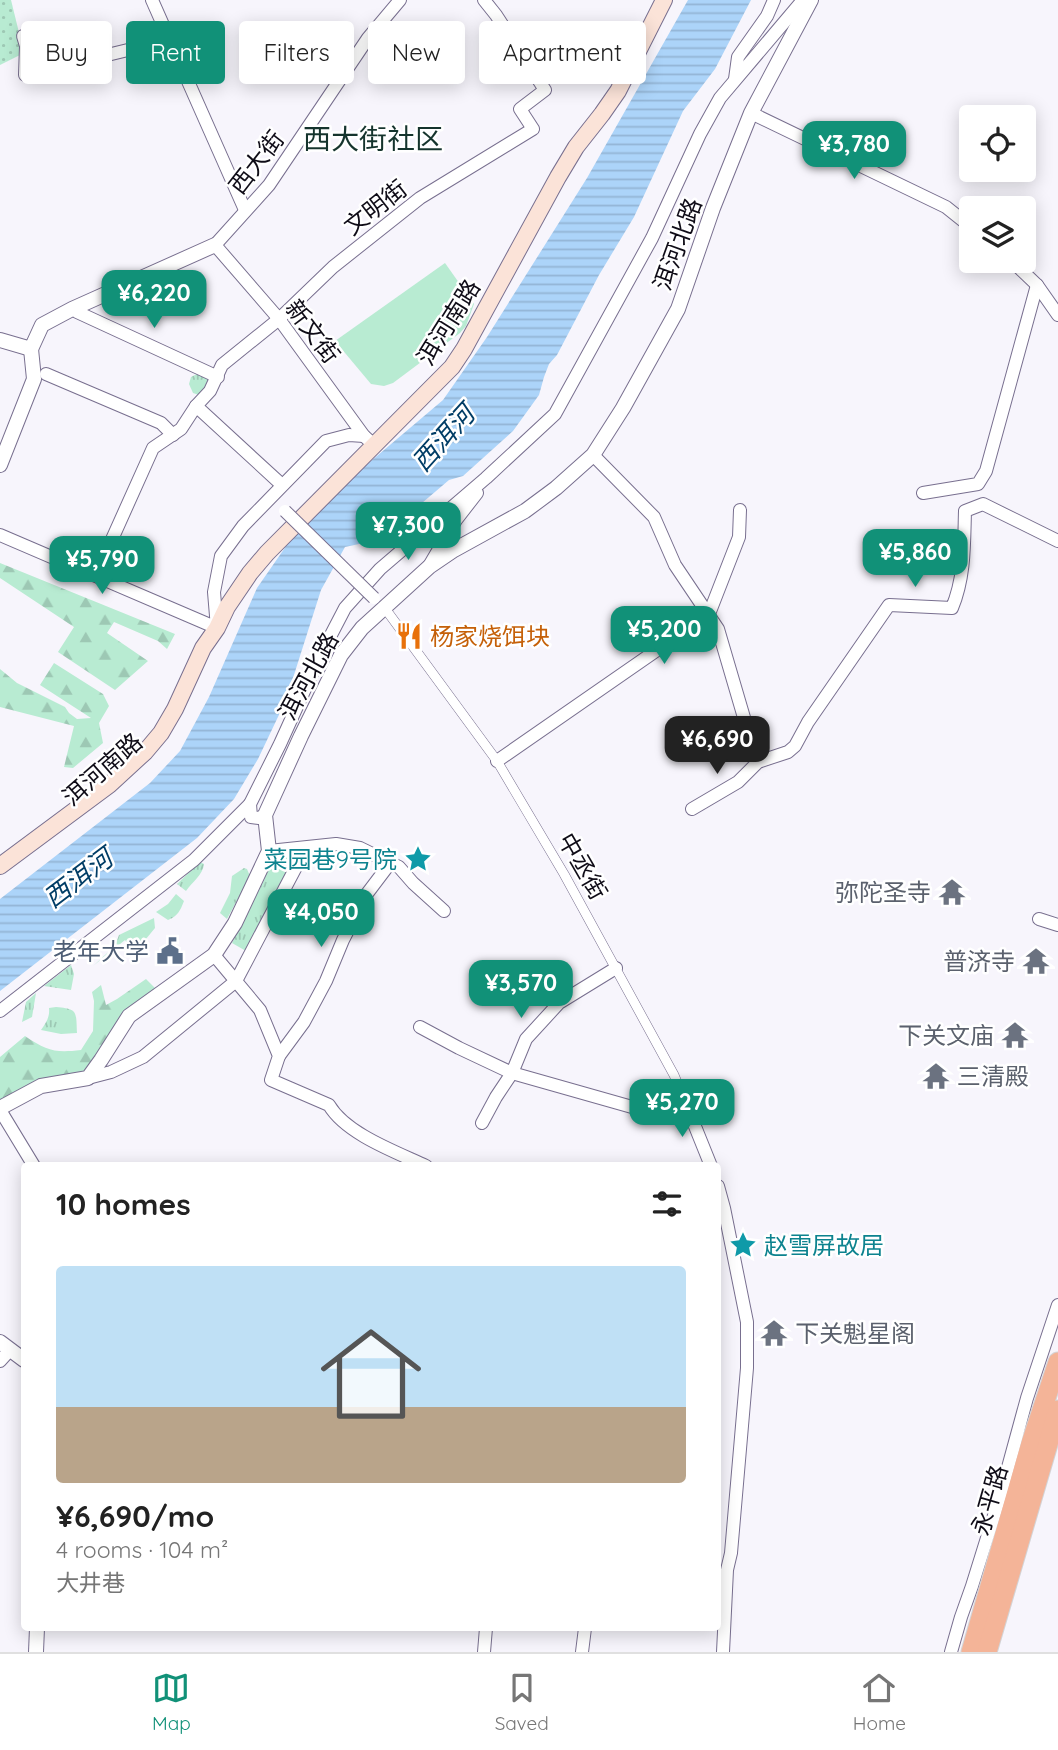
<!DOCTYPE html>
<html lang="en">
<head>
<meta charset="utf-8">
<style>
  :root { --surface:#fff; --page:#f6f6f6; --text:#222; --muted:#767676; --line:#e0e0e0; --accent:#119178 }
  body { margin:0; font-family:Quicksand,"Noto Sans SC",sans-serif; background:var(--page); color:var(--text); height:100vh; display:flex; flex-direction:column; font-size:26px; white-space:nowrap }
  * { box-sizing:border-box; margin:0 }
  p { font-size:23px; color:var(--muted) }
  .icon { flex:none; width:38px; height:38px; fill:none; stroke:currentColor; stroke-width:2; stroke-linecap:round; stroke-linejoin:round }
  .map { position:relative; flex:1; overflow:hidden }
  .panel { position:absolute; left:21px; top:1162px; width:700px; height:469px; display:flex; flex-direction:column; background:var(--surface); border-radius:7px; box-shadow:0 4px 18px #0003 }
  .panel>* { flex:none }
  .guide { position:absolute; left:21px; top:21px; width:700px; height:63px; display:flex; gap:14px }
  .buttons { position:absolute; left:959px; top:105px; display:grid; gap:14px }
  .buttons a { display:grid; place-items:center; width:77px; height:77px; border-radius:7px; background:var(--surface); box-shadow:0 4px 18px #0003; font-size:35px }
  .price { position:absolute; translate:-50% -60px; padding:0 16px; border-radius:14px; background:var(--accent); color:#fff; font-size:23px; line-height:46px; filter:drop-shadow(0 2px 4px #0008) }
  .price::after { content:''; position:absolute; left:50%; top:42px; width:21px; height:16px; margin-left:-10px; background:inherit; clip-path:polygon(0 0,100% 0,50% 100%) }
  .price.selected { background:#222; color:#fff }
  ul { padding:0; list-style:none }
  li { display:grid; align-content:center; gap:14px; height:371px; padding:0 35px }
  li span { display:grid; place-items:center; height:217px; border-radius:7px; color:#555 }
  li>.icon { margin-inline-start:auto }
  span .icon { width:126px; height:126px; fill:#fffc; stroke-width:1 }
  li b { font-size:30px }
  h2 { display:flex; justify-content:space-between; align-items:center; height:84px; padding:0 35px; font-size:30px }
  .pill { padding:0 24px; border-radius:7px; background:var(--surface); box-shadow:0 4px 18px #0003; font-size:24px; line-height:63px }
  .pill.selected { background:var(--accent); color:#fff }
  .tabs { display:flex; justify-content:space-around; align-items:center; height:98px; border-top:2px solid var(--line); background:var(--surface); font-size:19px; color:var(--muted) }
  .tabs a { display:grid; justify-items:center; gap:4px }
  .tabs .selected { color:var(--accent) }
  .map>svg:first-child { display:block }
  .grass { fill:url(#grass-tufts) }
  .forest { fill:url(#forest-firs) }
  .park { fill:url(#park-dots) }
  .pitch { fill:#b8ebd2 }
  .water { fill:url(#water-rules) }
  .lines { fill:none; stroke-linecap:round; stroke-linejoin:round }
  .pedestrian-casing { stroke:#786f8f; stroke-width:10 }
  .minor-casing { stroke:#786f8f; stroke-width:14 }
  .tertiary-casing { stroke:#786f8f; stroke-width:16 }
  .secondary-casing { stroke:#786f8f; stroke-width:18 }
  .trunk-casing { stroke:#d4d3d5; stroke-width:21 }
  .pedestrian { stroke:#fff; stroke-width:9 }
  .minor { stroke:#fff; stroke-width:12 }
  .tertiary { stroke:#fff; stroke-width:14 }
  .secondary { stroke:#fbe3d8; stroke-width:16 }
  .trunk { stroke:#f4b498; stroke-width:19 }
  .minor-bridge-casing { stroke:#786f8f; stroke-width:14; stroke-linecap:butt }
  .minor-bridge { stroke:#fff; stroke-width:12 }
  .labels { text-anchor:middle; dominant-baseline:central; stroke-width:5; stroke-linejoin:round; paint-order:stroke }
  .street-label { font-size:24px; fill:#0f0c17; stroke:#fff }
  .food-label { font-size:24px; fill:#c56008; stroke:#fff; text-anchor:start }
  .culture-label { font-size:24px; fill:#0d838f; stroke:#fff; text-anchor:end }
  .worship-label { font-size:24px; fill:#5b616d; stroke:#fff; text-anchor:end }
  .service-label { font-size:24px; fill:#4e5e75; stroke:#fff; text-anchor:end }
  .water-label { font-size:26px; font-style:italic; fill:#003d66; stroke:#fff }
  .quarter-label { font-size:28px; fill:#15342d; stroke:#fff }
</style>
</head>
<body>
<div class="map">
<svg width="1058" height="1652" viewBox="0 0 1058 1652">
  <defs>
    <pattern id="grass-tufts" width="24" height="20" patternUnits="userSpaceOnUse" patternTransform="scale(1.75)"><rect width="24" height="20" fill="#b8ebd2"/><path d="M3 7l-1-3M5 7V3M7 7l1-3M15 17l-1-3M17 17v-4M19 17l1-3" fill="none" stroke="#9dc8b4"/></pattern>
    <pattern id="forest-firs" width="22" height="20" patternUnits="userSpaceOnUse" patternTransform="scale(1.75)"><rect width="22" height="20" fill="#b8ebd2"/><path d="M5 1l3.5 6h-7zM16 11l3.5 6h-7z" fill="#9dc8b4"/></pattern>
    <pattern id="park-dots" width="8" height="8" patternUnits="userSpaceOnUse" patternTransform="scale(1.75)"><rect width="8" height="8" fill="#b8ebd2"/><path d="M2 2h.1M6 6h.1" fill="none" stroke="#9dc8b4" stroke-width="1.8" stroke-linecap="round"/></pattern>
    <pattern id="water-rules" width="6" height="5" patternUnits="userSpaceOnUse" patternTransform="scale(1.75)"><rect width="6" height="5" fill="#acd4f9"/><path d="M0 2.5h6" fill="none" stroke="#93b5d5"/></pattern>
  </defs>
  <rect width="100%" height="100%" fill="#f7f5fc"/>
  <g class="grass">
    <path d="M197,374L207,377L210,383L199,395L193,393L189,384L191,377Z"/>
    <path d="M289,851L298,854L246,951L232,943L265,878L264,871L272,855L281,857Z"/>
    <path d="M200,862L204,864C203,875 192,882 186,891L177,884Z"/>
    <path d="M244,868L247,869L250,876L227,919L220,913L230,893L232,876Z"/>
    <path d="M176,894L184,901C180,911 178,916 168,920L156,912L168,904Z"/>
    <path d="M154,918L155,928L141,945L132,949L125,940L93,966L115,946L119,935Z"/>
    <path d="M71,965L74,974L71,990L44,986Z"/>
    <path d="M36,993L32,1017L22,1022L26,1002Z"/>
    <path d="M56,1007C78,1009 76,1011 77,1033L61,1034L41,1030C46,1023 50,1017 49,1008Z"/>
  </g>
  <g class="forest">
    <path d="M0,563L175,634L167,649L158,641L114,622L107,633L148,661L115,690L58,652L74,627L0,578Z"/>
    <path d="M54,663L103,694L109,706L99,723L103,743L73,768L64,767L74,726L0,707V669L17,683L65,707L69,713L77,719L91,718L40,685Z"/>
    <path d="M146,979L158,991L86,1076L0,1104V1057L25,1036C47,1051 55,1053 81,1050L93,1031L94,1001L92,992L101,985L106,1005L117,999Z"/>
  </g>
  <path class="park" d="M0,0H11L24,53L0,65Z"/>
  <path class="pitch" d="M445,263L474,304L466,326L460,333L393,383L384,386L371,384L335,341Z"/>
  <path class="water" d="M688,0H751L715,69L683,111L634,217L599,275L557,355L549,364L544,377L539,395L513,431L463,476L449,480L422,503L389,533L359,544L345,547L321,590L286,700L258,759L234,799L197,838L0,991V899L150,783L180,751L209,697L257,588L291,539L299,530L313,519L316,511L325,500L443,400L487,337L587,178Z"/>
  <g class="lines">
    <defs>
      <path id="pedestrian" d="M384,607L497,761L564,874L674,1075L684,1099"/>
      <g id="minor">
        <path d="M152,0L245,210"/>
        <path d="M23,36L26,46L25,75L169,40"/>
        <path d="M735,79L738,57L767,16L774,0"/>
        <path d="M751,113L946,207L971,227"/>
        <path d="M1012,261L1037,285L1058,315"/>
        <path d="M77,312L218,377"/>
        <path d="M46,374L161,423L173,435"/>
        <path d="M196,406L282,485"/>
        <path d="M375,446L364,436L279,319L215,245L269,185L368,38L400,0"/>
        <path d="M593,455L654,517L675,565L718,629L745,721L758,762"/>
        <path d="M923,493L978,484L986,471L1037,285"/>
        <path d="M0,535L217,628L214,592L221,556L243,526L326,441L349,435L364,436"/>
        <path d="M429,566L456,520L477,493"/>
        <path d="M96,575L153,448L181,429L196,406L210,391L222,365L279,319L333,267L420,198L533,129L520,109L545,90L496,15L484,0"/>
        <path d="M497,761L709,614L739,537L740,510"/>
        <path d="M692,809L738,782L758,762L788,752L795,746L808,722L889,605L952,608C965,577 964,544 965,511L983,504L1058,541"/>
        <path d="M265,815L259,818L251,817L250,804L280,744L319,658L345,608L380,569L486,478L555,414L652,238L700,134L720,98L803,0"/>
        <path d="M269,851L336,844L360,848L399,867L413,883L444,911"/>
        <path d="M1039,919L1058,925"/>
        <path d="M214,955L260,1010L279,1056L271,1080L329,1105C346,1134 396,1152 426,1166"/>
        <path d="M0,1011L194,860L250,804"/>
        <path d="M420,1027L459,1048L512,1073L632,1107"/>
        <path d="M279,1056L304,1022L326,981L343,940L366,895L391,862"/>
        <path d="M88,1078L111,1072L143,1057L236,981L306,848"/>
        <path d="M684,1099L711,1166"/>
        <path d="M0,1110L34,1166"/>
        <path d="M482,1123L496,1097L512,1073L526,1039L559,1003L616,968"/>
        <path d="M718,1186L724,1208L747,1322V1368L731,1553L727,1570L723,1652"/>
        <path d="M0,1361L10,1350"/>
        <path d="M484,1652L486,1628"/>
        <path d="M582,1652L585,1628"/>
        <path d="M951,1652L961,1617L972,1586L1001,1493L1027,1398L1058,1305"/>
      </g>
      <g id="tertiary">
        <path d="M0,340L31,349L42,325L72,309L215,245"/>
        <path d="M0,465L34,379L31,349"/>
        <path d="M0,1108L41,1086L88,1078L101,1060L129,1016L214,955L235,923L269,851L265,815L301,736L341,655L362,628L429,567L454,550L525,511L556,488L593,455L623,408L678,309L713,208L751,113L811,0"/>
        <path d="M0,1342L24,1360"/>
        <path d="M36,1652L37,1628"/>
      </g>
      <path id="secondary" d="M0,866L109,785L145,752L161,733L175,709L203,648L217,628L227,607L250,573L267,553L452,367L464,349L558,177L576,147L602,114L618,91L664,0"/>
      <g id="trunk">
        <path d="M971,1652L1031,1443L1058,1362"/>
        <path d="M987,1652L1058,1410"/>
      </g>
    </defs>
    <use href="#pedestrian" class="pedestrian-casing"/>
    <use href="#minor" class="minor-casing"/>
    <use href="#tertiary" class="tertiary-casing"/>
    <use href="#secondary" class="secondary-casing"/>
    <use href="#trunk" class="trunk-casing"/>
    <use href="#pedestrian" class="pedestrian"/>
    <use href="#minor" class="minor"/>
    <use href="#tertiary" class="tertiary"/>
    <use href="#secondary" class="secondary"/>
    <use href="#trunk" class="trunk"/>
    <defs>
      <path id="minor-bridge" d="M285,511L374,598"/>
    </defs>
    <use href="#minor-bridge" class="minor-bridge-casing"/>
    <use href="#minor-bridge" class="minor-bridge"/>
  </g>
  <defs>
    <symbol id="restaurant-bare" viewBox="-9 -9 18 18"><path d="M-5-6h1v4h1v-4h1v4h1v-4h1v5L-1.5 .5V6h-2V.5L-5-1ZM5-6V6H3V1.5H1.5Q1.5-4 5-6Z" fill="#e8710a" stroke="#fff" stroke-width="2.5" paint-order="stroke"/></symbol>
    <symbol id="sight-bare" viewBox="-9 -9 18 18"><path d="M0-6L1.8-2.2L6-1.7L2.9 1.2L3.7 5.4L0 3.3L-3.7 5.4L-2.9 1.2L-6-1.7L-1.8-2.2Z" fill="#0f9aa8" stroke="#fff" stroke-width="2.5" paint-order="stroke"/></symbol>
    <symbol id="temple-bare" viewBox="-9 -9 18 18"><path d="M0-6L5-2H3V0L6.5 2.5H4V6H1.5V3h-3V6H-4V2.5H-6.5L-3 0V-2H-5Z" fill="#6b7280" stroke="#fff" stroke-width="2.5" paint-order="stroke"/></symbol>
    <symbol id="civic-bare" viewBox="-9 -9 18 18"><path d="M-.6-6.5H3V-4.5H.6V-3L4-1V1h2V6H-6V1h2V-1L-.6-3ZM-1.2 2.5V6h2.4V2.5Z" fill="#5c6f8a" stroke="#fff" stroke-width="2.5" paint-order="stroke"/></symbol>
  </defs>
  <g fill-rule="evenodd">
    <use href="#restaurant-bare" x="390" y="617" width="38" height="38"/>
    <use href="#sight-bare" x="399" y="840" width="38" height="38"/>
    <use href="#temple-bare" x="933" y="873" width="38" height="38"/>
    <use href="#civic-bare" x="151" y="932" width="38" height="38"/>
    <use href="#temple-bare" x="1017" y="942" width="38" height="38"/>
    <use href="#temple-bare" x="996" y="1016" width="38" height="38"/>
    <use href="#temple-bare" x="917" y="1057" width="38" height="38"/>
    <use href="#sight-bare" x="724" y="1226" width="38" height="38"/>
    <use href="#temple-bare" x="755" y="1314" width="38" height="38"/>
  </g>
  <g class="labels">
    <g class="street-label">
      <text transform="translate(256 162) rotate(-52)">西大街</text>
      <text transform="translate(375 207) rotate(-38)">文明街</text>
      <text transform="translate(677 244) rotate(-70)">洱河北路</text>
      <text transform="translate(448 322) rotate(-58)">洱河南路</text>
      <text transform="translate(313 331) rotate(53)">新文街</text>
      <text transform="translate(308 676) rotate(-61)">洱河北路</text>
      <text transform="translate(102 769) rotate(-41)">洱河南路</text>
      <text transform="translate(583 866) rotate(60)">中丞街</text>
      <text transform="translate(989 1500) rotate(-74)">永平路</text>
    </g>
    <g class="food-label">
      <text x="430" y="636">杨家烧饵块</text>
    </g>
    <g class="culture-label">
      <text x="397" y="859">菜园巷9号院</text>
      <text x="764" y="1245" text-anchor="start">赵雪屏故居</text>
    </g>
    <g class="worship-label">
      <text x="931" y="892">弥陀圣寺</text>
      <text x="1015" y="961">普济寺</text>
      <text x="994" y="1035">下关文庙</text>
      <text x="957" y="1076" text-anchor="start">三清殿</text>
      <text x="795" y="1333" text-anchor="start">下关魁星阁</text>
    </g>
    <g class="service-label">
      <text x="149" y="951">老年大学</text>
    </g>
    <g class="water-label">
      <text transform="translate(443 438) rotate(-48)">西洱河</text>
      <text transform="translate(78 878) rotate(-37)">西洱河</text>
    </g>
    <g class="quarter-label">
      <text x="373" y="138">西大街社区</text>
    </g>
  </g>
</svg>
<div class="buttons">
<a><svg class="icon" aria-label="locate" viewBox="0 0 24 24"><circle cx="12" cy="12" r="6"/><path d="M12 2v4M12 18v4M2 12h4M18 12h4"/></svg></a>
<a><svg class="icon" aria-label="layers" viewBox="0 0 24 24"><path d="M12 4l9 5-9 5-9-5zM3 14l9 5 9-5"/></svg></a>
</div>
<b class="price" style="left:854px;top:181px">¥3,780</b>
<b class="price" style="left:154px;top:330px">¥6,220</b>
<b class="price" style="left:408px;top:562px">¥7,300</b>
<b class="price" style="left:915px;top:589px">¥5,860</b>
<b class="price" style="left:102px;top:596px">¥5,790</b>
<b class="price" style="left:664px;top:666px">¥5,200</b>
<b class="price selected" style="left:717px;top:776px">¥6,690</b>
<b class="price" style="left:321px;top:949px">¥4,050</b>
<b class="price" style="left:521px;top:1020px">¥3,570</b>
<b class="price" style="left:682px;top:1139px">¥5,270</b>
<div class="guide">
<a class="pill">Buy</a>
<a class="pill selected">Rent</a>
<a class="pill">Filters</a>
<a class="pill">New</a>
<a class="pill">Apartment</a>
</div>
<section class="panel">
<h2>10 homes<svg class="icon" aria-label="filters" viewBox="0 0 24 24"><path d="M4 7h16M4 17h16"/><circle cx="9" cy="7" r="2"/><circle cx="15" cy="17" r="2"/></svg></h2>
<ul>
<li><span style="background:linear-gradient(#bfe0f5 65%,#b9a48a 0)"><svg class="icon" aria-label="home" viewBox="0 0 24 24"><path d="M3 11l9-7 9 7M6 9v11h12V9"/></svg></span><div><b>¥6,690/mo</b><p>4 rooms · 104 m²</p><p>大井巷</p></div></li>
</ul>
</section>
</div>
<nav class="tabs">
<a class="selected"><svg class="icon" aria-label="map" viewBox="0 0 24 24"><path d="M3 6l6-2 6 2 6-2v14l-6 2-6-2-6 2zM9 4v14M15 6v14"/></svg>Map</a>
<a><svg class="icon" aria-label="saved" viewBox="0 0 24 24"><path d="M7 4h10v16l-5-4-5 4z"/></svg>Saved</a>
<a><svg class="icon" aria-label="home" viewBox="0 0 24 24"><path d="M3 11l9-7 9 7M6 9v11h12V9"/></svg>Home</a>
</nav>
</body>
</html>
